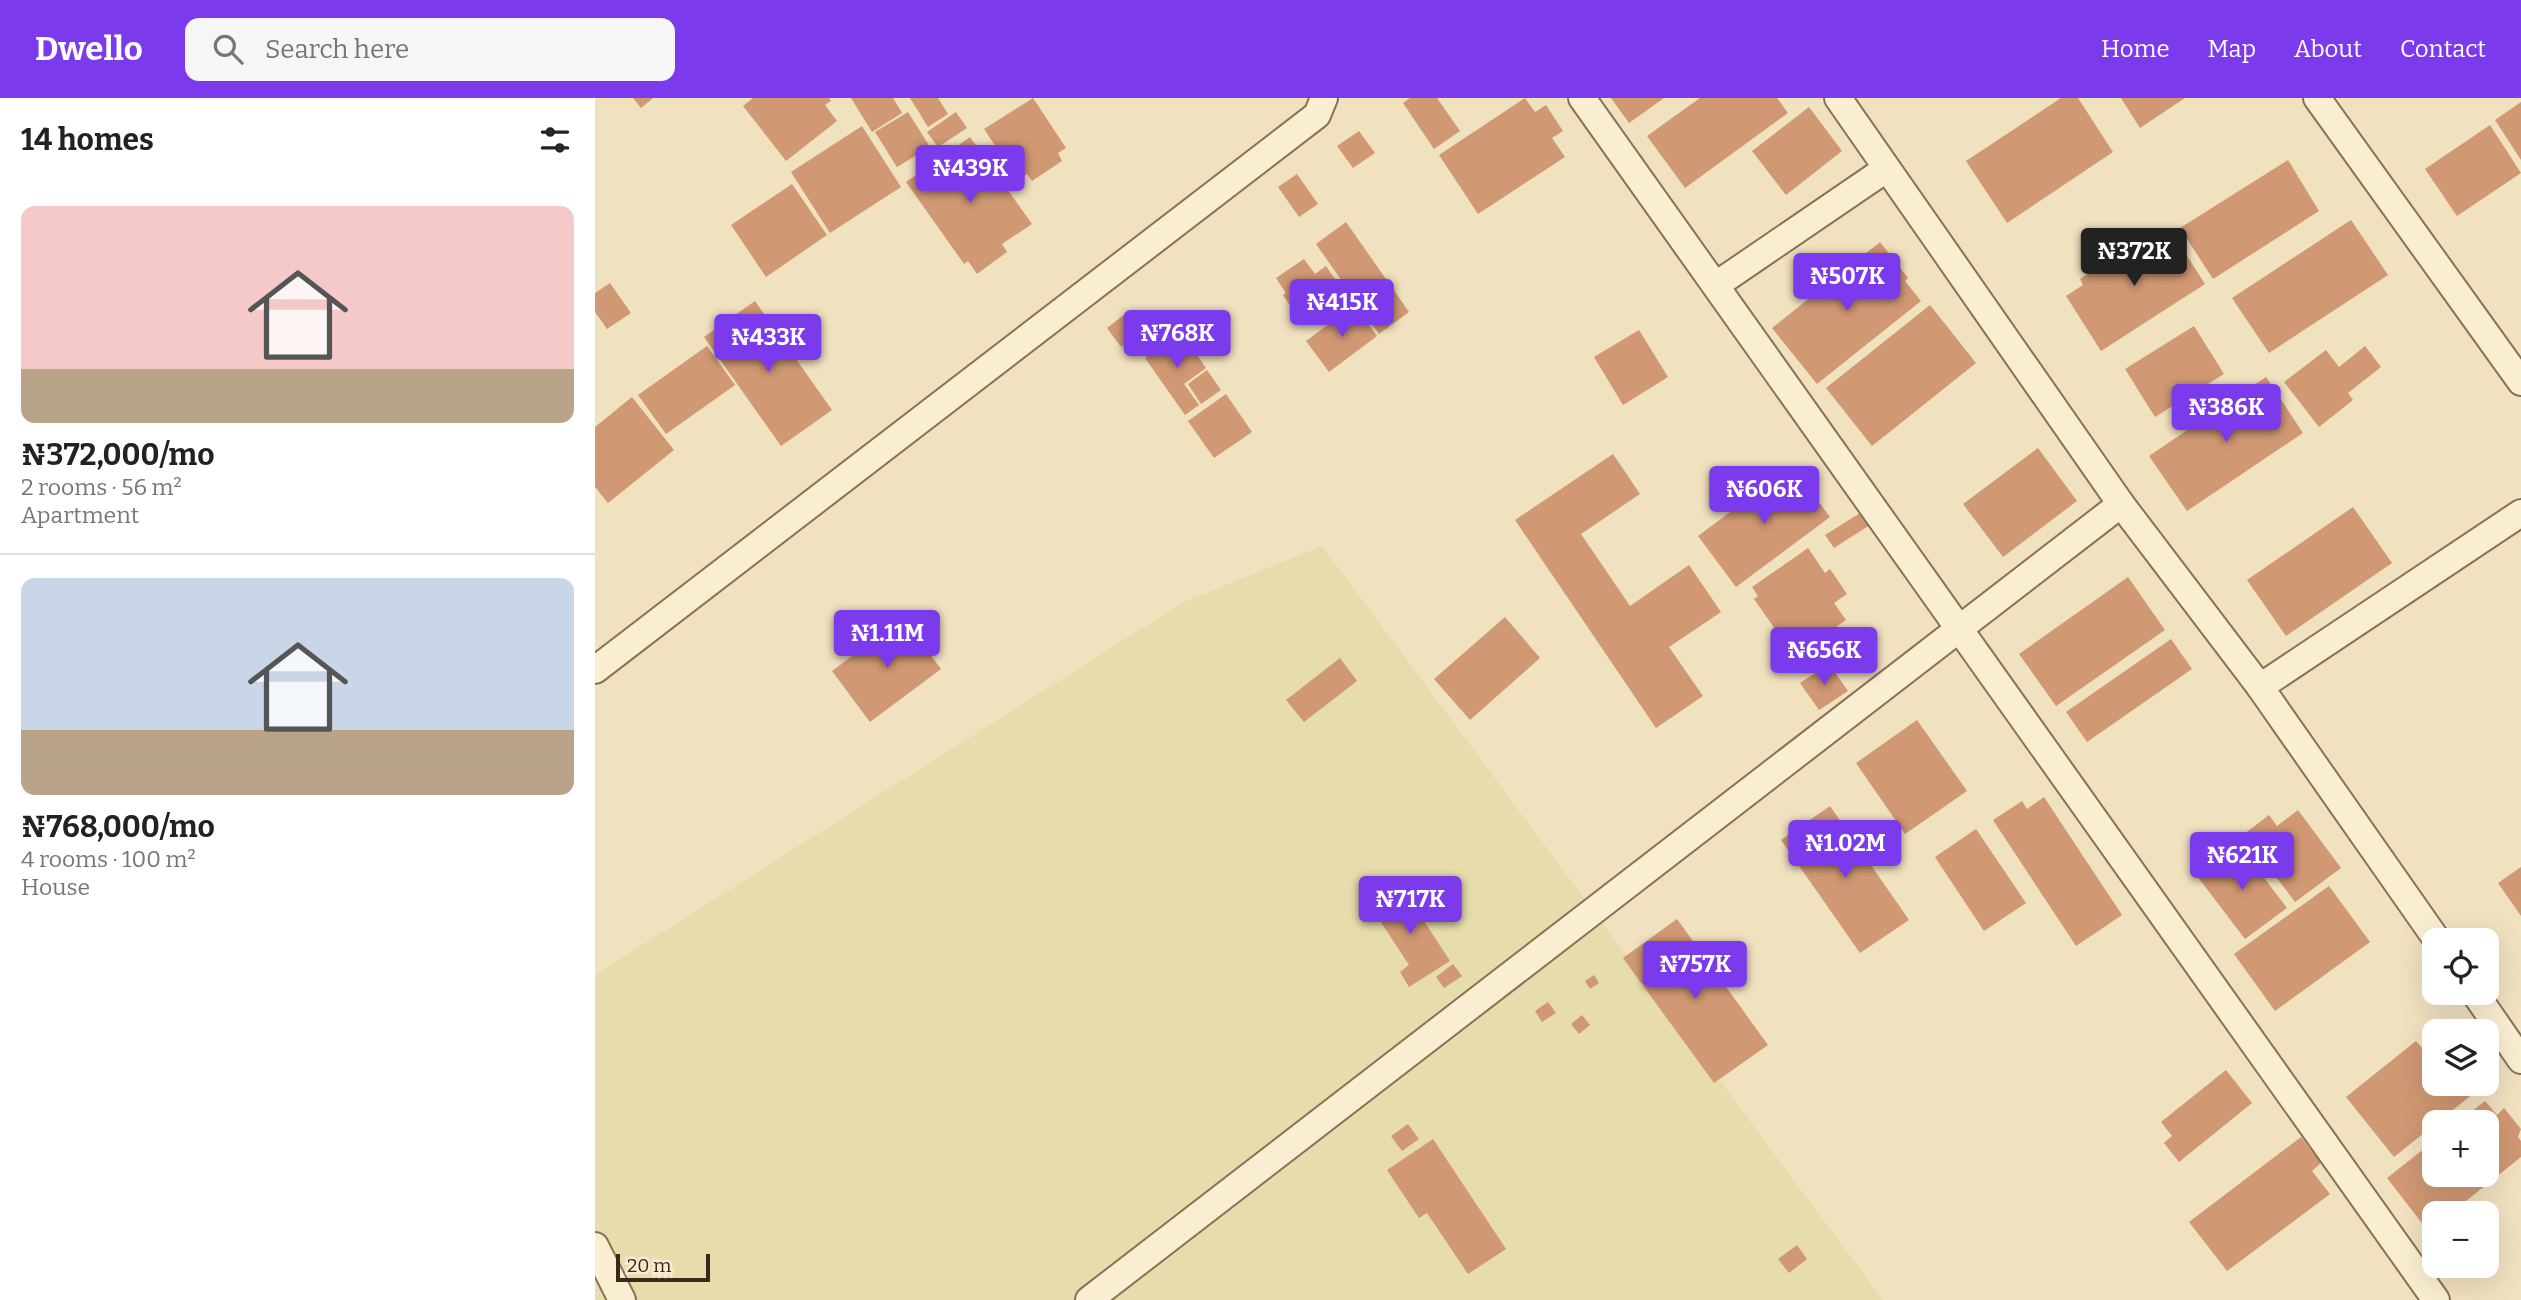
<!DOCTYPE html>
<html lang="en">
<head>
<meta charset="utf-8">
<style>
  :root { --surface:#fff; --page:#f6f6f6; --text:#222; --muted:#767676; --line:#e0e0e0; --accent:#7c3aed }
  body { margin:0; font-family:Bitter,serif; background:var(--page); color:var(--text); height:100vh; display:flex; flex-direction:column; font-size:26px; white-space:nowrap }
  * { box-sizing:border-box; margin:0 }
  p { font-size:23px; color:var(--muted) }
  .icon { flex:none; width:38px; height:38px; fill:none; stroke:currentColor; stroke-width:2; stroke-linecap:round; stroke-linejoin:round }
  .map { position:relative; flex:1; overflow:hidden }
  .side { display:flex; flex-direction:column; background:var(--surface); width:595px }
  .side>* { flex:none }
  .controls { position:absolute; left:1827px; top:830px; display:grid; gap:14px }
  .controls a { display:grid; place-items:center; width:77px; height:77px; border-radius:14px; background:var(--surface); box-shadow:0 7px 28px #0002; font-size:35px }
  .scale { position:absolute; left:21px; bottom:18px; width:94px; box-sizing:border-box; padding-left:7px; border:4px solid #38291c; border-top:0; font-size:19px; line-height:24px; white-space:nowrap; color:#38291c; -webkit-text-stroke:5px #f7ebcf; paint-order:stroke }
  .price { position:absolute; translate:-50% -60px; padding:0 16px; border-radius:7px; background:var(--accent); color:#fff; font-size:23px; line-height:46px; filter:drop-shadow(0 2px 4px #0008) }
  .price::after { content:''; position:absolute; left:50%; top:42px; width:21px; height:16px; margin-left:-10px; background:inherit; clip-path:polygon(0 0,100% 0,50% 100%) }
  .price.selected { background:#222; color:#fff }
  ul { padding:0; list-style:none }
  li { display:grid; align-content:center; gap:14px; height:371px; padding:0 21px }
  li+li { border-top:2px solid var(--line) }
  li span { display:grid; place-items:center; height:217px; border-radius:14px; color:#555 }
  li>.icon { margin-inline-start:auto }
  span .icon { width:126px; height:126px; fill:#fffc; stroke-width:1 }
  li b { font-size:30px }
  h2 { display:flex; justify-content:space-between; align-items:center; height:84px; padding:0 21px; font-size:30px }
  header { display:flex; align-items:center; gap:42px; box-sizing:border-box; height:98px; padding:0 35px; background:var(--accent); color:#fff }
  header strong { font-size:33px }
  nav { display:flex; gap:38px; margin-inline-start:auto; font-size:24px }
  .search { width:490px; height:63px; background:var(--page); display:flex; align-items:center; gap:18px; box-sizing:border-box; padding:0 24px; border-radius:14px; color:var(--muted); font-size:26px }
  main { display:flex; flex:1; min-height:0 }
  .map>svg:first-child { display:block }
  .farmland { fill:#e6dcac }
  .building { fill:#d09873 }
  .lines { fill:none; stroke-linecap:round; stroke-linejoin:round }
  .minor-casing { stroke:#897156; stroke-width:30 }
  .minor { stroke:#faeed2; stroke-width:26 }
</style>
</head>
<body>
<header>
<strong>Dwello</strong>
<div class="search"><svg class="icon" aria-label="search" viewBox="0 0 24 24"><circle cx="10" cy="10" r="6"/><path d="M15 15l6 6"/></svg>Search here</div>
<nav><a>Home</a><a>Map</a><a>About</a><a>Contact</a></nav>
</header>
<main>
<section class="side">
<h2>14 homes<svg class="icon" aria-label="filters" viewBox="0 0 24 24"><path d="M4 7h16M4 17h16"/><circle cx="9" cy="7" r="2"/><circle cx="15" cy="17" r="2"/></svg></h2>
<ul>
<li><span style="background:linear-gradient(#f6c9c9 75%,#b9a48a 0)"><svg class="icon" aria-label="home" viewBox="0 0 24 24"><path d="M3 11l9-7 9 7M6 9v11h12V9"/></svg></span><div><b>₦372,000/mo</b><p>2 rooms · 56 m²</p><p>Apartment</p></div></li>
<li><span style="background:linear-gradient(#c9d6e8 70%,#b9a48a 0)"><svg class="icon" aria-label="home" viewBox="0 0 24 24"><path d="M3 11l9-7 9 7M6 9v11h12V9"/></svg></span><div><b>₦768,000/mo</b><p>4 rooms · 100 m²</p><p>House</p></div></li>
</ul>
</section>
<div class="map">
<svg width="1926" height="1202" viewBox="0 0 1926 1202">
  <rect width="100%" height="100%" fill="#f0e1bf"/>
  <path class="farmland" d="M727,448L1288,1202H0V877L587,505Z"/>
  <g class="building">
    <path d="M38,0H58L46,10Z"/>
    <path d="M158,0H234L236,3L230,7L242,23L191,63L148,8Z"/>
    <path d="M256,0H298L307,15L277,34Z"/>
    <path d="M315,0H343L353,16L333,29Z"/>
    <path d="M438,0L471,50L463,55L467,63L437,83L432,76L423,82L389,31Z"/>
    <path d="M815,0H842L865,33L839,51L808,5Z"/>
    <path d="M930,0L940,14L951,7L968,33L957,40L970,59L883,116L844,57Z"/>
    <path d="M1016,0H1069L1034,25Z"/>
    <path d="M1105,0H1182L1193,15L1090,90L1052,38Z"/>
    <path d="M1466,0H1483L1518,54L1412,125L1371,63Z"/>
    <path d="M1526,0H1590L1545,30Z"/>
    <path d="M1926,4V62L1900,22Z"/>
    <path d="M1214,9L1247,53L1191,97L1157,53Z"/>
    <path d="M313,14L335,49L302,69L280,34Z"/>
    <path d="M361,14L372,30L343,49L332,34Z"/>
    <path d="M1895,27L1926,75L1862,118L1830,71Z"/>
    <path d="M267,28L306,89L235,135L196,74Z"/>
    <path d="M764,33L780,55L758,70L742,48Z"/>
    <path d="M375,39L437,126L407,146L412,154L382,176L373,163L369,166L311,84Z"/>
    <path d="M1693,62L1724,113L1618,181L1585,130Z"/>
    <path d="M702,76L723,106L704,119L683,89Z"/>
    <path d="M197,86L232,137L171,179L136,127Z"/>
    <path d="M1756,122L1793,177L1674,255L1637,200Z"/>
    <path d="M751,124L814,214L784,236L721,146Z"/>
    <path d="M1575,131L1610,186L1506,253L1471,198L1488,187L1485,181L1548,140L1552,146Z"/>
    <path d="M1285,144L1313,180L1310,183L1326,203L1222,286L1177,230Z"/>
    <path d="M709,161L720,176L731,168L750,196L707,225L688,197L691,195L681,180Z"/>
    <path d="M15,185L36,215L12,231L0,214V195Z"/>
    <path d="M160,203L237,312L186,348L109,239Z"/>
    <path d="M760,207L782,238L734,274L711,243Z"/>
    <path d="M1335,207L1381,265L1277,348L1231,290Z"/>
    <path d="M530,216L544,235L526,249L512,230Z"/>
    <path d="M1599,228L1629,276L1560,319L1530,271Z"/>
    <path d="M1044,232L1073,279L1028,307L999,259Z"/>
    <path d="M587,235L611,270L589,286L604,307L590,317L550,260Z"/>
    <path d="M112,248L140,287L71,336L43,297Z"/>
    <path d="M1770,248L1786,269L1753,295L1758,302L1724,329L1689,284L1731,252L1744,269Z"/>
    <path d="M612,272L626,292L606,306L593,286Z"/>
    <path d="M1671,279L1708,335L1592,413L1554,358Z"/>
    <path d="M631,296L657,334L619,360L593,323Z"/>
    <path d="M37,299L79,352L13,405L0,389V329Z"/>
    <path d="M1443,350L1482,403L1408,459L1368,406Z"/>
    <path d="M1018,356L1045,396L986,436L1035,508L1094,467L1126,514L1074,549L1108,598L1061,630L920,422Z"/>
    <path d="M1197,368L1235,419L1141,489L1103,438Z"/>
    <path d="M1758,409L1797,465L1691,538L1652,482Z"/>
    <path d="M1270,412L1278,425L1239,450L1230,437Z"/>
    <path d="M1213,450L1230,475L1235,471L1252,496L1239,505L1251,522L1238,531L1241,536L1220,551L1217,545L1199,558L1159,501L1163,498L1157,489Z"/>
    <path d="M1533,479L1570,532L1461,608L1424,556Z"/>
    <path d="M910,519L945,560L875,622L839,581Z"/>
    <path d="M308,520L346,571L275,624L237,573Z"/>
    <path d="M1576,541L1597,571L1492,644L1471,614Z"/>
    <path d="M745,560L762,583L709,624L691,602Z"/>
    <path d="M1234,566L1253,593L1224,612L1205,585Z"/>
    <path d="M1322,622L1372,693L1310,736L1261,665Z"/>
    <path d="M1449,699L1527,817L1481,848L1398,722L1427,703L1432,711Z"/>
    <path d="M1235,708L1314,822L1265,855L1186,742Z"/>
    <path d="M1703,712L1746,770L1700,804L1649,736L1674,717L1682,728Z"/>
    <path d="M1381,731L1431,805L1389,833L1340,759Z"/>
    <path d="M1644,747L1692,810L1650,841L1602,778Z"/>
    <path d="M1926,769V818L1903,785Z"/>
    <path d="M1734,788L1775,844L1680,913L1639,856Z"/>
    <path d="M807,789L855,863L814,889L805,874L814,867L776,809Z"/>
    <path d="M1082,821L1173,947L1119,985L1028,860Z"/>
    <path d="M858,866L867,878L849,890L841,879Z"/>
    <path d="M999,877L1004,885L995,891L990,883Z"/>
    <path d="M953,904L961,915L947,924L940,913Z"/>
    <path d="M987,917L995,927L984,936L976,926Z"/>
    <path d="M1839,941V985L1889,987L1799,1059L1751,999L1821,943L1827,950Z"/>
    <path d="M1631,972L1657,1005L1584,1064L1569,1045L1577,1038L1566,1024Z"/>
    <path d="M1890,1003L1902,1017L1909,1010L1926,1031L1923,1039L1926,1043V1059L1856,1115H1839V1128L1833,1133L1792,1080L1839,1043V1076H1892V1024H1863Z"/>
    <path d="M813,1026L824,1041L807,1053L796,1038Z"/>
    <path d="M1706,1039L1726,1065L1717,1073L1735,1096L1632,1173L1594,1124Z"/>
    <path d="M838,1041L911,1151L873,1176L832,1115L824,1120L792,1072Z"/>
    <path d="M1202,1147L1212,1161L1194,1175L1183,1161Z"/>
  </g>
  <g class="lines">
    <defs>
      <g id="minor">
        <path d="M987,0L1841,1202"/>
        <path d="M1243,0L1526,406L1665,589L1842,842"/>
        <path d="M1722,0L1926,284"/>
        <path d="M1121,187L1291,71"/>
        <path d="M0,572L722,17L729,0"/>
        <path d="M1665,589L1926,415"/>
        <path d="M1879,894L1926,962"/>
        <path d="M0,1148L27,1202"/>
        <path d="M494,1202L1526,406"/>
      </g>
    </defs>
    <use href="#minor" class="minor-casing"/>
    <use href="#minor" class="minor"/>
  </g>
</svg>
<div class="controls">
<a><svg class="icon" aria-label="locate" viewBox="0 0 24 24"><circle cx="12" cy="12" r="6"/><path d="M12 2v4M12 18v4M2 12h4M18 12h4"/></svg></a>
<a><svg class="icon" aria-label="layers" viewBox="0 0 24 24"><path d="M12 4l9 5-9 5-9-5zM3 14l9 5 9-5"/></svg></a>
<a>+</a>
<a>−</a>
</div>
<div class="scale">20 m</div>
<b class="price" style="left:375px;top:107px">₦439K</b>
<b class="price selected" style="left:1539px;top:190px">₦372K</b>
<b class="price" style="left:1252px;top:215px">₦507K</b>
<b class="price" style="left:747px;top:241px">₦415K</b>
<b class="price" style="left:582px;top:272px">₦768K</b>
<b class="price" style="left:173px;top:276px">₦433K</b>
<b class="price" style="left:1631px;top:346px">₦386K</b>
<b class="price" style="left:1169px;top:428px">₦606K</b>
<b class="price" style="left:292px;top:572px">₦1.11M</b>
<b class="price" style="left:1229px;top:589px">₦656K</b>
<b class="price" style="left:1250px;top:782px">₦1.02M</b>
<b class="price" style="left:1647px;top:794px">₦621K</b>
<b class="price" style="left:815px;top:838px">₦717K</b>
<b class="price" style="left:1100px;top:903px">₦757K</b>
</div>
</main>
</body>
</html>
